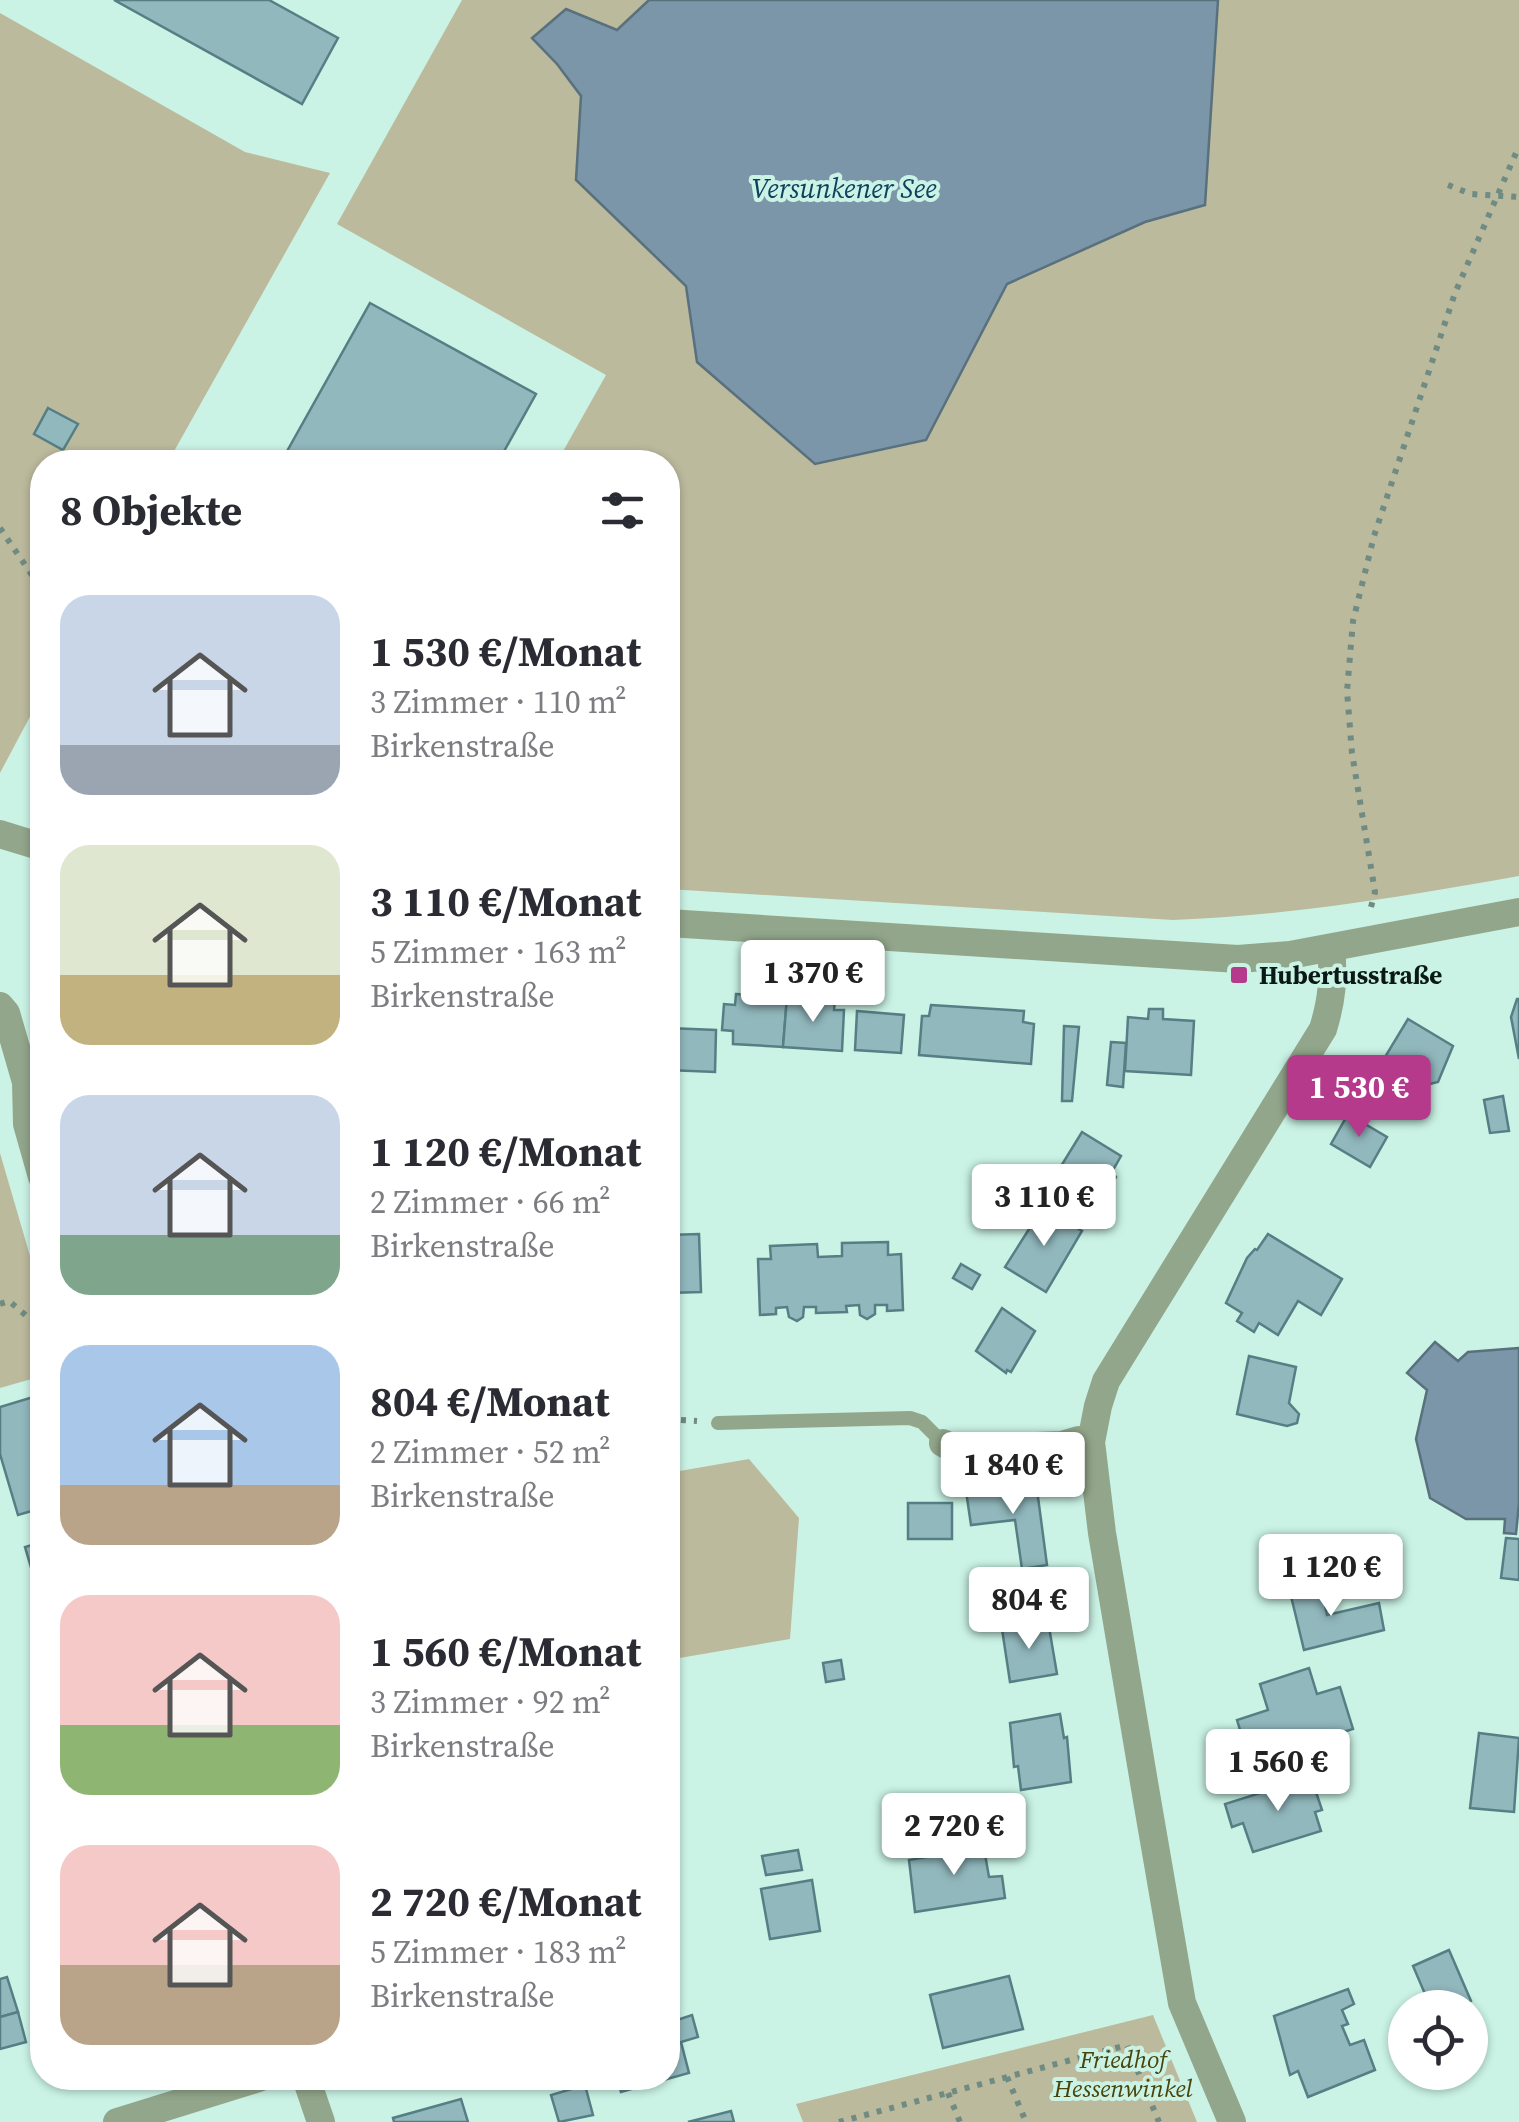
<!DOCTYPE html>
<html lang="de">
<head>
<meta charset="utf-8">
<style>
  :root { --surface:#fff; --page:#f7f7f7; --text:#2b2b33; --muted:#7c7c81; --accent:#b53a8c }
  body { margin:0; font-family:"Source Serif 4",serif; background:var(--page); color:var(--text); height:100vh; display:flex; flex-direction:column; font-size:38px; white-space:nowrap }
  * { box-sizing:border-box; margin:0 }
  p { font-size:32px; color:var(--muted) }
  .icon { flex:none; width:55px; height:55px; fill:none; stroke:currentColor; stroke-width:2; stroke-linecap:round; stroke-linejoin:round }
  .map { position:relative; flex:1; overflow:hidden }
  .sheet { position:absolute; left:30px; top:450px; width:650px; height:1640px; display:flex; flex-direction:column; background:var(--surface); border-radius:40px; box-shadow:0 2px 8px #0004 }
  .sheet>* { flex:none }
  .controls { position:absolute; left:1388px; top:1990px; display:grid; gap:20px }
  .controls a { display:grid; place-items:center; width:100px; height:100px; border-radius:50%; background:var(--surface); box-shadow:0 2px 8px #0004; font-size:50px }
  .price { position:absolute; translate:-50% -85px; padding:0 22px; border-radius:10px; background:#fff; color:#222; font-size:32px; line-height:65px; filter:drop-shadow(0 2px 5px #0008) }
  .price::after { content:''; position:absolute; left:50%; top:60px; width:30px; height:22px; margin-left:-15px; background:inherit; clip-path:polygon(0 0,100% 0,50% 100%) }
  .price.selected { background:var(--accent); color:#fff }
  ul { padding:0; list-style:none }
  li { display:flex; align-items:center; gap:30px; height:250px; padding:0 30px }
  li span { display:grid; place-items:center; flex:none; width:280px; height:200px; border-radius:30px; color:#555 }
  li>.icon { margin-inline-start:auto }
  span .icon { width:120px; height:120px; fill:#fffc; stroke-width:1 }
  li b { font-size:42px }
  h2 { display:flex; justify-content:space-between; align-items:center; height:120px; padding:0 30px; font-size:42px }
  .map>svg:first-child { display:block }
  .green { fill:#bcba9d }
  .water { fill:#7b95a9; stroke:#59707d; stroke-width:2.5 }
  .building { fill:#91b8bd; stroke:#557f84; stroke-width:2.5 }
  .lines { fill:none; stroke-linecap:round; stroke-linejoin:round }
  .path { stroke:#6f8b82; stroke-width:6; stroke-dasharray:5 8; stroke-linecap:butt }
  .lane { stroke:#92a68b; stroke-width:14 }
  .street { stroke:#92a68b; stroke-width:28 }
  .poi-dot { fill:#b53a8c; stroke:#caf3e5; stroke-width:4 }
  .labels { text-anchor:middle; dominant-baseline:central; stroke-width:8; stroke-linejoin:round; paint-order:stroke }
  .poi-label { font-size:25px; font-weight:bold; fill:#0a1915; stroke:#caf3e5; text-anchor:start }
  .park-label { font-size:25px; font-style:italic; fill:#49440c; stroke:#caf3e5 }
  .water-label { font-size:28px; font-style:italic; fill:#0f405e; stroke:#caf3e5 }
</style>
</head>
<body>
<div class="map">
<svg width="1519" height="2122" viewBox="0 0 1519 2122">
  <rect width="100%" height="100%" fill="#caf3e5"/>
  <g class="green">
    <path d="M462,0H1519V876C1405,896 1289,916 1173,920L668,889V462H557L606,375L337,224Z"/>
    <path d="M0,13L245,152L330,173L168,462H42V694L0,773Z"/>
    <path d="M0,1153L42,1297V1376L0,1388Z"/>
    <path d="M749,1459L799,1518L790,1639L668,1660V1473Z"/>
    <path d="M1153,2015L1197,2122H803L796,2104Z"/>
  </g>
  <g class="water">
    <path d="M649,0H1218L1205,205L1145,222L1007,284L926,440L815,464L697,362L686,286L576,180L581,96L557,64L532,38L566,9L617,30Z"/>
    <path d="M1435,1342L1458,1361L1468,1352L1519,1348V1503L1516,1534L1504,1533L1505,1519H1466L1430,1498L1416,1439L1427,1390L1407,1373Z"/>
  </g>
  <g class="building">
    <path d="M114,0H269L338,38L302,104Z"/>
    <path d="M370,303L536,394L498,462H281Z"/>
    <path d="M48,408L78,424L63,450L34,434Z"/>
    <path d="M736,994L787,997L783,1047L733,1044V1031L722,1030L724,1004L735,1005Z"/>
    <path d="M787,997L835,1000L834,1010H844L842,1051L783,1047Z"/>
    <path d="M1517,999H1519V1059L1511,1017Z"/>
    <path d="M931,1005L1024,1011L1023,1022L1034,1024L1031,1064L919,1055L922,1016H929Z"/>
    <path d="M1149,1009H1163V1019L1194,1021L1191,1075L1125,1071L1128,1017L1148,1019Z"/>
    <path d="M857,1011L904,1015L901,1053L855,1050Z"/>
    <path d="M1408,1019L1453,1046L1438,1082L1430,1084L1385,1057Z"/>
    <path d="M1064,1026L1079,1027L1072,1101H1062Z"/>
    <path d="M668,1028L716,1030L715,1072L668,1070Z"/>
    <path d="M1111,1042L1126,1043L1123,1087L1107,1085Z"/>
    <path d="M1503,1096L1509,1131L1490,1133L1484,1100Z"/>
    <path d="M1348,1114L1387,1137L1370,1167L1331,1144Z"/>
    <path d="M1082,1132L1121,1156L1112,1172L1116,1177L1110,1186L1104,1185L1092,1203L1053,1179Z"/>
    <path d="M1043,1207L1082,1231L1046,1292L1005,1267Z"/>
    <path d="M699,1234L701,1292L668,1293V1235Z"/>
    <path d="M1268,1234L1342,1279L1321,1315L1298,1301L1278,1335L1259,1323L1254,1332L1237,1321L1242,1313L1226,1303L1247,1258L1255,1249L1257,1250Z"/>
    <path d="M888,1242V1255L901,1254L903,1310L887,1311V1305H875V1314L867,1319L860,1315L859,1305L846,1306L847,1312L816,1313V1307H804L803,1317L797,1321L789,1317L787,1307L776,1308V1314L760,1315L758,1259H771L770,1246L817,1244L818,1257L842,1256V1243Z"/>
    <path d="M961,1264L980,1275L972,1289L953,1278Z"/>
    <path d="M1002,1308L1035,1331L1011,1372L1007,1370L1006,1373L976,1351Z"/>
    <path d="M1249,1356L1296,1367L1289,1403L1299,1414L1297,1423L1287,1426L1237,1414Z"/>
    <path d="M40,1395L42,1508L18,1515L0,1454V1407Z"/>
    <path d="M1036,1482L1047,1565L1022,1569L1015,1520L971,1525L966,1491Z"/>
    <rect x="908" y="1503" width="44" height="36"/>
    <path d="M1506,1538L1519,1539V1580L1501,1578Z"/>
    <path d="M42,1542V1605L25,1547Z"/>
    <path d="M1321,1584L1327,1615L1379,1603L1384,1630L1304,1650L1290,1592Z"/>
    <path d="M1048,1621L1057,1674L1010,1682L1002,1629Z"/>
    <path d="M841,1660L844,1679L826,1682L823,1663Z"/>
    <path d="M1309,1668L1317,1694L1340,1687L1353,1729L1250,1762L1237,1720L1268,1710L1260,1684Z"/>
    <path d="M1060,1714L1064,1738L1067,1737L1071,1782L1021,1790L1018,1766L1014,1767L1010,1723Z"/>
    <path d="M1479,1733L1519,1738L1514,1812L1470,1808Z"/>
    <path d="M1311,1777L1322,1810L1315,1812L1321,1831L1253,1852L1243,1823L1232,1827L1225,1804Z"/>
    <path d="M982,1837L989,1877L1002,1876L1005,1898L915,1912L909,1860L950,1853L949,1842Z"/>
    <path d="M798,1850L802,1870L766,1875L762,1856Z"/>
    <path d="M812,1880L820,1931L770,1939L761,1889Z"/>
    <path d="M1449,1950L1471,2001L1456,2008H1431L1413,1966Z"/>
    <path d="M1009,1976L1023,2029L943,2048L930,1995Z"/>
    <path d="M7,1977L18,2012L0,2017V1979Z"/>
    <path d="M1348,1989L1354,2004L1342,2010L1348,2024L1342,2026L1350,2045L1364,2040L1375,2070L1308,2097L1298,2071L1290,2075L1274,2016Z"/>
    <path d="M18,2012L26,2042L0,2049V2017Z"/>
    <path d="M692,2015L698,2037L681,2042L689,2073L621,2092L617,2078H668V2023Z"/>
    <path d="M585,2085L593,2115L559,2122L551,2095Z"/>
    <path d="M461,2099L468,2122H394L393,2118Z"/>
    <path d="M731,2111L734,2122H688Z"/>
  </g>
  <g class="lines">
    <g class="path">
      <path d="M1448,185L1471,194L1519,197"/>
      <path d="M0,528L42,590"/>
      <path d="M1371,907L1375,892L1352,753L1347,691L1353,621L1374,536L1455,293L1519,146"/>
      <path d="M0,1304L9,1301L42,1329"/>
      <path d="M668,1419L697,1421"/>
      <path d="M1007,2077L1026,2122"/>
      <path d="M948,2093L960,2122"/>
      <path d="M839,2122L1127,2045L1159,2122"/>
    </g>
    <path class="lane" d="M718,1423L910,1418L922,1422L943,1443"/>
    <g class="street">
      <path d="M0,834L42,847"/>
      <path d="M668,923L1238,959L1290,955L1519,912"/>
      <path d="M0,1006L6,1013L26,1082L27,1124L42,1177"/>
      <path d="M943,1443L954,1449L1062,1445L1079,1440L1091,1442"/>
      <path d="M306,2078L321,2122"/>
      <path d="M117,2122L259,2078"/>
      <path d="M1232,2122L1182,2003L1147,1800L1102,1533L1091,1442L1098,1406L1106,1381L1323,1029C1332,1000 1334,977 1331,948"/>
    </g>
  </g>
  <rect class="poi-dot" x="1229" y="965" width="20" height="20" rx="5"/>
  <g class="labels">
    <g class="poi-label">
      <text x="1259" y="975">Hubertusstraße</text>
    </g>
    <g class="park-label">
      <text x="1123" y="2059">Friedhof<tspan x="1123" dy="29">Hessenwinkel</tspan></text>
    </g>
    <g class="water-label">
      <text x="844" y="188">Versunkener See</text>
    </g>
  </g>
</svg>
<div class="controls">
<a><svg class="icon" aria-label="locate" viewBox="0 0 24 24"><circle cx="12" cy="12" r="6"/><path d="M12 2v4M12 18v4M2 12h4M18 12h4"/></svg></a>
</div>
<b class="price" style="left:813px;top:1025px">1 370 €</b>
<b class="price selected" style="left:1359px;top:1140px">1 530 €</b>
<b class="price" style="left:1044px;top:1249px">3 110 €</b>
<b class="price" style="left:1013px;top:1517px">1 840 €</b>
<b class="price" style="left:1331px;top:1619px">1 120 €</b>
<b class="price" style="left:1029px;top:1652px">804 €</b>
<b class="price" style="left:1278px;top:1814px">1 560 €</b>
<b class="price" style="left:954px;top:1878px">2 720 €</b>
<section class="sheet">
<h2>8 Objekte<svg class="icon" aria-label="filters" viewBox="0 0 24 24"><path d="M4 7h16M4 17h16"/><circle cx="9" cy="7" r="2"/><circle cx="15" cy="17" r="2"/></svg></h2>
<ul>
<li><span style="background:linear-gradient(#c9d6e8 75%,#9aa5b1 0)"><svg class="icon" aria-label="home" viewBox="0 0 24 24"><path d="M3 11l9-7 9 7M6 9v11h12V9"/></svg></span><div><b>1 530 €/Monat</b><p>3 Zimmer · 110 m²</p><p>Birkenstraße</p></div></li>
<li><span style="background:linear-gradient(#dfe7d0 65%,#c2b280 0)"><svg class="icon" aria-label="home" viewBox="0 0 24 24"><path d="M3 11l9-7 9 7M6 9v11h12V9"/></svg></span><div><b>3 110 €/Monat</b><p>5 Zimmer · 163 m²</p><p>Birkenstraße</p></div></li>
<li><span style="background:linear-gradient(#c9d6e8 70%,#7fa58c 0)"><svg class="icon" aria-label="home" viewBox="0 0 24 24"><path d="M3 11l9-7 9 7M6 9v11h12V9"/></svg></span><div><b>1 120 €/Monat</b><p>2 Zimmer · 66 m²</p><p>Birkenstraße</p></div></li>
<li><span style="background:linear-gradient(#a9c7e8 70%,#b9a48a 0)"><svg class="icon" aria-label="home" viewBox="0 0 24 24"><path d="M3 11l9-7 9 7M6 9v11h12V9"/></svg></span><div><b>804 €/Monat</b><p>2 Zimmer · 52 m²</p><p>Birkenstraße</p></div></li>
<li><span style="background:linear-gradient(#f6c9c9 65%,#8fb573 0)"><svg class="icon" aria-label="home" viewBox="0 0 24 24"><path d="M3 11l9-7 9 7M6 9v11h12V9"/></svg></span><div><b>1 560 €/Monat</b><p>3 Zimmer · 92 m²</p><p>Birkenstraße</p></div></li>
<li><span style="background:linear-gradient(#f6c9c9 60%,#b9a48a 0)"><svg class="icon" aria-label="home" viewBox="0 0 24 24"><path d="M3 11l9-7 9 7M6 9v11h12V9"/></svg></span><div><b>2 720 €/Monat</b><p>5 Zimmer · 183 m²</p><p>Birkenstraße</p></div></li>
</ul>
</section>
</div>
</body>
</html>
